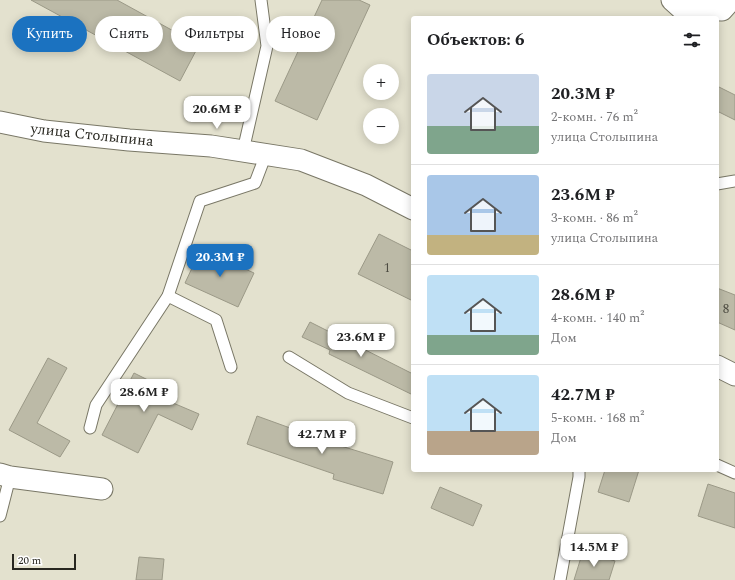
<!DOCTYPE html>
<html lang="ru">
<head>
<meta charset="utf-8">
<style>
  :root { --surface:#fff; --page:#f2f2f2; --text:#202124; --muted:#757577; --line:#e0e0e0; --accent:#1b72c0 }
  body { margin:0; font-family:Spectral,serif; background:var(--page); color:var(--text); height:100vh; display:flex; flex-direction:column; font-size:15px; white-space:nowrap }
  * { box-sizing:border-box; margin:0 }
  p { font-size:13px; color:var(--muted) }
  .icon { flex:none; width:22px; height:22px; fill:none; stroke:currentColor; stroke-width:2; stroke-linecap:round; stroke-linejoin:round }
  .map { position:relative; flex:1; overflow:hidden }
  .details { position:absolute; left:411px; top:16px; width:308px; height:456px; display:flex; flex-direction:column; background:var(--surface); border-radius:4px; box-shadow:0 2px 10px #0003 }
  .details>* { flex:none }
  .top-card { position:absolute; left:12px; top:16px; width:339px; height:36px; display:flex; gap:8px }
  .controls { position:absolute; left:363px; top:64px; display:grid; gap:8px }
  .controls a { display:grid; place-items:center; width:36px; height:36px; border-radius:50%; background:var(--surface); box-shadow:0 2px 10px #0003; font-size:20px }
  .scale { position:absolute; left:12px; bottom:10px; width:64px; box-sizing:border-box; padding-left:4px; border:2px solid #282720; border-top:0; font-size:11px; line-height:14px; white-space:nowrap; color:#282720; -webkit-text-stroke:3px #fff; paint-order:stroke }
  .price { position:absolute; translate:-50% -34px; padding:0 9px; border-radius:8px; background:#fff; color:#222; font-size:13px; line-height:26px; filter:drop-shadow(0 1px 2px #0008) }
  .price::after { content:''; position:absolute; left:50%; top:24px; width:12px; height:9px; margin-left:-6px; background:inherit; clip-path:polygon(0 0,100% 0,50% 100%) }
  .price.on { background:var(--accent); color:#fff }
  ul { padding:0; list-style:none }
  li { display:flex; align-items:center; gap:12px; height:100px; padding:0 16px }
  li+li { border-top:1px solid var(--line) }
  li span { display:grid; place-items:center; flex:none; width:112px; height:80px; border-radius:4px; color:#555 }
  li>.icon { margin-inline-start:auto }
  span .icon { width:48px; height:48px; fill:#fffc; stroke-width:1 }
  li b { font-size:17px }
  h2 { display:flex; justify-content:space-between; align-items:center; height:48px; padding:0 16px; font-size:17px }
  .pill { padding:0 14px; border-radius:18px; background:var(--surface); box-shadow:0 2px 10px #0003; font-size:14px; line-height:36px }
  .pill.on { background:var(--accent); color:#fff }
  .map>svg:first-child { display:block }
  .building { fill:#bcbaa7; stroke:#9b9987 }
  .lines { fill:none; stroke-linecap:round; stroke-linejoin:round }
  .lane-casing { stroke:#797766; stroke-width:13 }
  .street-casing { stroke:#797766; stroke-width:23 }
  .lane { stroke:#fff; stroke-width:11 }
  .street { stroke:#fff; stroke-width:21 }
  .labels { text-anchor:middle; dominant-baseline:central; stroke-width:3; stroke-linejoin:round; paint-order:stroke }
  .number-label { font-size:13px; fill:#4d4c42 }
  .street-label { font-size:15px; fill:#282720; stroke:#fff }
</style>
</head>
<body>
<div class="map">
<svg width="735" height="580" viewBox="0 0 735 580">
  <rect width="100%" height="100%" fill="#e3e1ce"/>
  <g class="building">
    <path d="M31,0H117L199,45L180,81Z"/>
    <path d="M322,0H359L370,5L317,120L275,101Z"/>
    <path d="M717,86L735,95V120L717,111Z"/>
    <path d="M379,234L413,251V301L358,274Z"/>
    <path d="M201,249L254,273L238,307L185,283Z"/>
    <path d="M717,288L735,295V330L717,322Z"/>
    <path d="M310,322L413,374V395L329,354L330,350L302,337Z"/>
    <path d="M48,358L67,368L37,423L70,441L60,457L9,430Z"/>
    <path d="M134,373L170,391L166,400L199,414L192,430L158,414L138,453L102,435Z"/>
    <path d="M257,416L315,437V438L393,462L383,494L333,479L334,474L247,444Z"/>
    <path d="M605,470H639L629,502L598,492Z"/>
    <path d="M708,484L735,493V528L698,516Z"/>
    <path d="M440,487L482,505L473,526L431,508Z"/>
    <path d="M583,551L615,561L609,580H574Z"/>
    <path d="M139,557L164,559L162,580H136Z"/>
  </g>
  <g class="lines">
    <defs>
      <g id="lane">
        <path d="M243,151L267,46L261,0"/>
        <path d="M717,184L735,181"/>
        <path d="M168,296L216,320L231,367"/>
        <path d="M289,357L348,393L413,418"/>
        <path d="M90,428L96,405L168,296L200,201L255,183L266,154"/>
        <path d="M717,465L735,473"/>
        <path d="M0,516L10,477"/>
        <path d="M560,580L579,477V470"/>
      </g>
      <g id="street">
        <path d="M672,0L682,9L722,10L731,0"/>
        <path d="M0,122L44,131L129,140L211,146L301,160L366,185L413,209"/>
        <path d="M717,366L735,375"/>
        <path d="M0,474L10,477L102,489"/>
      </g>
    </defs>
    <use href="#lane" class="lane-casing"/>
    <use href="#street" class="street-casing"/>
    <use href="#lane" class="lane"/>
    <use href="#street" class="street"/>
  </g>
  <g class="labels">
    <g class="number-label">
      <text x="387" y="268">1</text>
      <text x="726" y="309">8</text>
    </g>
    <g class="street-label">
      <text transform="translate(92 135) rotate(6)">улица Столыпина</text>
    </g>
  </g>
</svg>
<div class="controls">
<a>+</a>
<a>−</a>
</div>
<div class="scale">20 m</div>
<b class="price" style="left:217px;top:130px">20.6M ₽</b>
<b class="price on" style="left:220px;top:278px">20.3M ₽</b>
<b class="price" style="left:361px;top:358px">23.6M ₽</b>
<b class="price" style="left:144px;top:413px">28.6M ₽</b>
<b class="price" style="left:322px;top:455px">42.7M ₽</b>
<b class="price" style="left:594px;top:568px">14.5M ₽</b>
<div class="top-card">
<a class="pill on">Купить</a>
<a class="pill">Снять</a>
<a class="pill">Фильтры</a>
<a class="pill">Новое</a>
</div>
<section class="details">
<h2>Объектов: 6<svg class="icon" aria-label="filters" viewBox="0 0 24 24"><path d="M4 7h16M4 17h16"/><circle cx="9" cy="7" r="2"/><circle cx="15" cy="17" r="2"/></svg></h2>
<ul>
<li><span style="background:linear-gradient(#c9d6e8 65%,#7fa58c 0)"><svg class="icon" aria-label="home" viewBox="0 0 24 24"><path d="M3 11l9-7 9 7M6 9v11h12V9"/></svg></span><div><b>20.3M ₽</b><p>2-комн. · 76 m²</p><p>улица Столыпина</p></div></li>
<li><span style="background:linear-gradient(#a9c7e8 75%,#c2b280 0)"><svg class="icon" aria-label="home" viewBox="0 0 24 24"><path d="M3 11l9-7 9 7M6 9v11h12V9"/></svg></span><div><b>23.6M ₽</b><p>3-комн. · 86 m²</p><p>улица Столыпина</p></div></li>
<li><span style="background:linear-gradient(#bfe0f5 75%,#7fa58c 0)"><svg class="icon" aria-label="home" viewBox="0 0 24 24"><path d="M3 11l9-7 9 7M6 9v11h12V9"/></svg></span><div><b>28.6M ₽</b><p>4-комн. · 140 m²</p><p>Дом</p></div></li>
<li><span style="background:linear-gradient(#bfe0f5 70%,#b9a48a 0)"><svg class="icon" aria-label="home" viewBox="0 0 24 24"><path d="M3 11l9-7 9 7M6 9v11h12V9"/></svg></span><div><b>42.7M ₽</b><p>5-комн. · 168 m²</p><p>Дом</p></div></li>
</ul>
</section>
</div>
</body>
</html>
